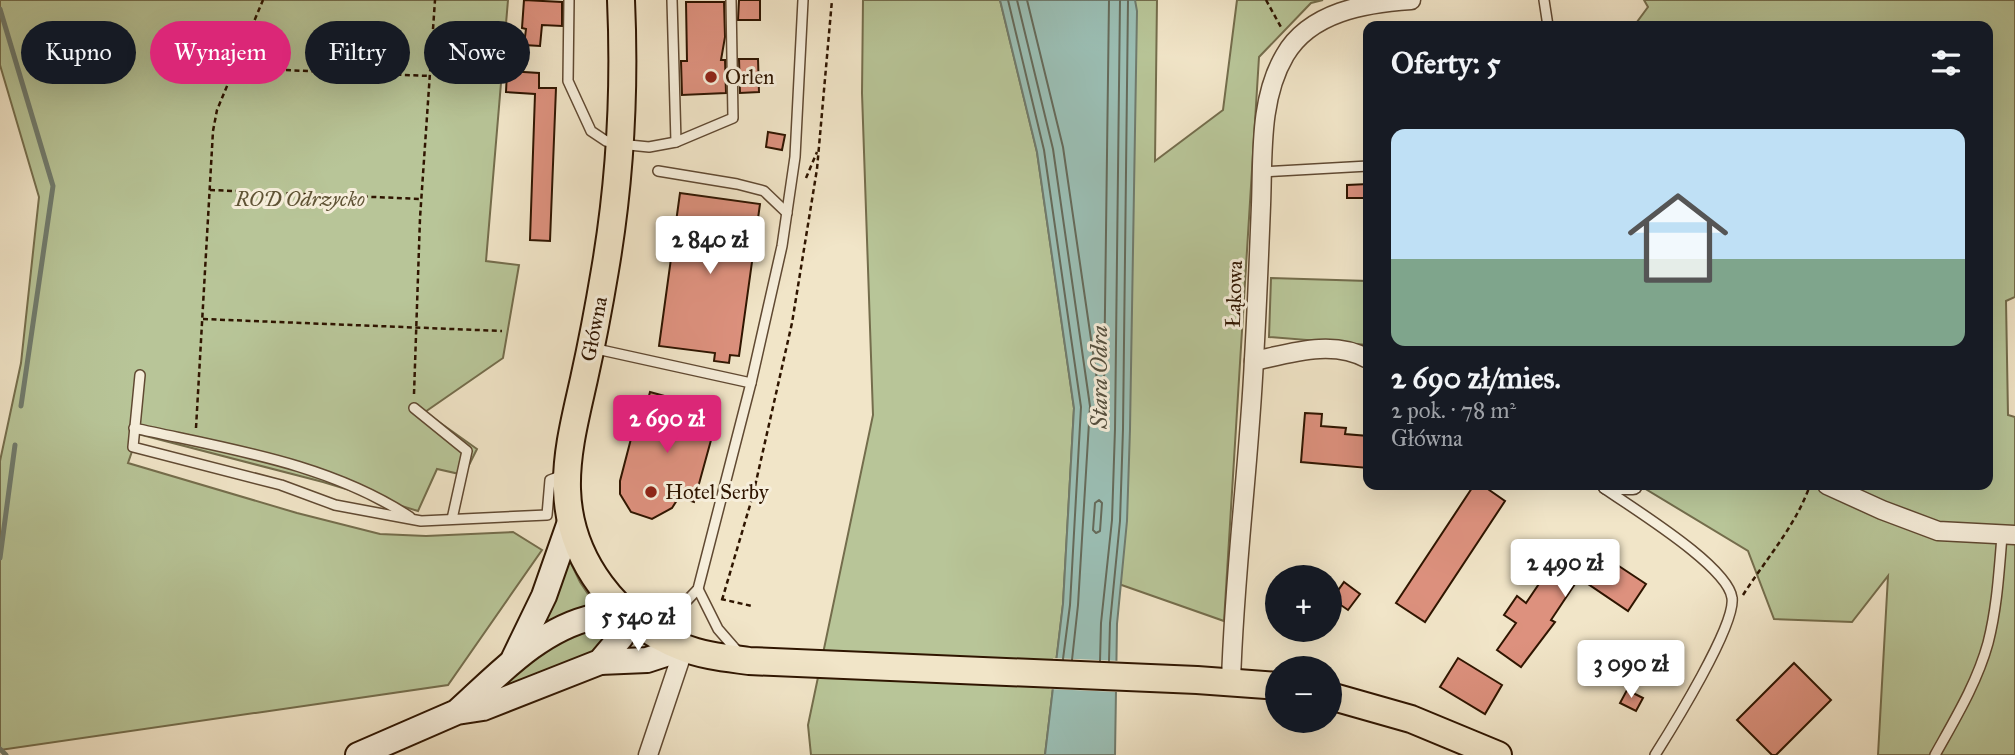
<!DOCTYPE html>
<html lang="pl">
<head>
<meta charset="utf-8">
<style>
  :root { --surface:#171b24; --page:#20242c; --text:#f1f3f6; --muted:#9ea1a6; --line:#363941; --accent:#db2777 }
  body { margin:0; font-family:"IM FELL Great Primer",serif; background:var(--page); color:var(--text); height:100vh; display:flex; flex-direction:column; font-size:26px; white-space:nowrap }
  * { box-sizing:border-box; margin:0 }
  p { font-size:23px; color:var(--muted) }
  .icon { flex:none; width:38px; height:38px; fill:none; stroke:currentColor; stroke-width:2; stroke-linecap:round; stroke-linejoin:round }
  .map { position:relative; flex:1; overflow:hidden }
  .details { position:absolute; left:1363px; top:21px; width:630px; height:469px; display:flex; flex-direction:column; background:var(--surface); border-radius:14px; box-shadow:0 7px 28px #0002 }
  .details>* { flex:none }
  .top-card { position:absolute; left:21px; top:21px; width:665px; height:63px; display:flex; gap:14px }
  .fabs { position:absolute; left:1265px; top:565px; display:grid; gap:14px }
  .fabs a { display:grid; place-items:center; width:77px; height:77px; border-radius:50%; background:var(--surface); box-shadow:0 7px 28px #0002; font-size:35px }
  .price { position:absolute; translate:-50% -60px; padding:0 16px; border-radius:7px; background:#fff; color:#222; font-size:23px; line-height:46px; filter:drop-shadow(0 2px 4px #0008) }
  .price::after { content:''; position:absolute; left:50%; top:42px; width:21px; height:16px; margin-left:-10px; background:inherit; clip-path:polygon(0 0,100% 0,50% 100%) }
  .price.active { background:var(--accent); color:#fff }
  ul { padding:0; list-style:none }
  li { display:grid; align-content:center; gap:14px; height:371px; padding:0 28px }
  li+li { border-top:2px solid var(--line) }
  li span { display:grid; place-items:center; height:217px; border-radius:14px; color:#555 }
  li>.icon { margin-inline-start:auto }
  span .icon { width:126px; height:126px; fill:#fffc; stroke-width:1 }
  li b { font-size:30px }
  h2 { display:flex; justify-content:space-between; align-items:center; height:84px; padding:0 28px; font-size:30px }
  .pill { padding:0 24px; border-radius:32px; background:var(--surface); box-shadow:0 7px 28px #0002; font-size:24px; line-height:63px }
  .pill.active { background:var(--accent); color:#fff }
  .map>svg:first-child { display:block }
  .green { fill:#b8c598; stroke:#746d4c; stroke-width:2 }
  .water { fill:#9bbfb5; stroke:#707b6d; stroke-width:2 }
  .pier { fill:#f1e5c8 }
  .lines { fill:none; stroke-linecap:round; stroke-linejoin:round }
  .shore { stroke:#656a5a; stroke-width:2 }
  .stream { stroke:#707b6d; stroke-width:5 }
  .building { fill:#dd917e; stroke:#2f1500; stroke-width:2 }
  .lane-casing { stroke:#604932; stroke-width:12 }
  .street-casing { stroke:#604932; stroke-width:21 }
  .secondary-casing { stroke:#2f1500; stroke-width:28 }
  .primary-casing { stroke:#2f1500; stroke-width:30 }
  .path { stroke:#2f1500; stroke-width:2.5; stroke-dasharray:5 3.5; stroke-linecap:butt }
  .lane { stroke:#f6eedb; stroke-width:9 }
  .street { stroke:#f6eedb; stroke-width:18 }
  .secondary { stroke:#f6eedb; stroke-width:24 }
  .primary { stroke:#f1e5c8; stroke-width:26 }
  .poi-dot { fill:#8f2418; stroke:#f6eedb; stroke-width:2.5 }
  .labels { text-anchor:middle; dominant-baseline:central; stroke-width:6; stroke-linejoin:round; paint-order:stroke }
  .poi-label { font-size:21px; fill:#2f1500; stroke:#f6eedb; text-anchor:start }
  .park-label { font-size:21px; font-style:italic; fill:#5f5335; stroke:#f6eedb }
  .street-label { font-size:21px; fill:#2f1500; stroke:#f6eedb }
  .water-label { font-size:23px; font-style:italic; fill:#55503f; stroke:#f6eedb }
</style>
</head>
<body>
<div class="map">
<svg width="2015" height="755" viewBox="0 0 2015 755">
  <rect width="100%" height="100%" fill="#f1e5c8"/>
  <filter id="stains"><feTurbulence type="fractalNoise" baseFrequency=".00286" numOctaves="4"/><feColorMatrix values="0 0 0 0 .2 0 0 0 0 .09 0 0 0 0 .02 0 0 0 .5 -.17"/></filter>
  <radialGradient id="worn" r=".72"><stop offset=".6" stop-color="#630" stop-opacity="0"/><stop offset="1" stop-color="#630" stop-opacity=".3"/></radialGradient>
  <g class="green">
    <path d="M0,0H508L486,261L519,265L503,358L425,412L477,449L464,475L437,469L418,511L323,482L138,434L128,463L297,513L380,534L426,536L513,532L542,550L448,685L0,750V461L21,363L39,197L0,65Z"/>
    <path d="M863,0H1000L1037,152L1074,408L1063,604L1045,755H811L808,725L873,415L862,93Z"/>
    <path d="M1125,0H1157L1155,161L1223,110L1237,0H1323L1311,3L1259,57L1224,621L1113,582Z"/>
    <path d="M1644,0H2015V297L2006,301L2008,415L2015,417V755H1878L1888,576L1852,622L1774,619L1748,551L1639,485H1988V26H1634L1648,7Z"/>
    <path d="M1271,278L1368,281V345L1269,337Z"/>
    <path d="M566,553L580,582L596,606L534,630Z"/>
    <path d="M590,626L615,627L592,653L479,703C506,669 551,645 590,626Z"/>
  </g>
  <path class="water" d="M1000,0H1135L1137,11L1130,429L1127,521L1117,624L1115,755H1045L1063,604L1074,408L1037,152Z"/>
  <path class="pier" d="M1053,658L1120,661L1119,692L1049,689Z"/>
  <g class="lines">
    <g class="shore">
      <path d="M1008,0L1044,150L1081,407L1070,605L1063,659"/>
      <path d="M1017,0L1053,149L1090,406L1078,605L1072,660"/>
      <path d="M1027,0L1063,147L1098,387L1101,390L1104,386L1109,0"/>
      <path d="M1099,500L1102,503L1100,531L1096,533L1093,530L1095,503Z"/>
      <path d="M1100,661L1101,623L1112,520L1115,429L1120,0"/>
      <path d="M1109,661L1110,623L1120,521L1123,429L1128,0"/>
    </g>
    <g class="stream">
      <path d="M0,9L53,186L21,406"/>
      <path d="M0,558L15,445"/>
      <path d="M0,749L6,755"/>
    </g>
  </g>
  <g class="building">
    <path d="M524,0L562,2V26L542,25L540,46L524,45L526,29L522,28Z"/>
    <path d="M739,0H760V20H738Z"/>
    <path d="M686,2H724L725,37L721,60H725L726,93L682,95L681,61H687Z"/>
    <path d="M739,59H758L759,92L740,93Z"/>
    <path d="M507,71L539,73V88H556L550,241L530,240L535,94L506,92Z"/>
    <path d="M768,132L785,135L782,150L766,147Z"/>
    <path d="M1368,184V198H1347V185Z"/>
    <path d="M680,193L760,204L739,356L730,355L729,363L714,361L715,353L659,346Z"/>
    <path d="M650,392L719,411L694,502L679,497L672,508L652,519L631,512L620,494V481L632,435L638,436Z"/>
    <path d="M1305,413L1322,414L1321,426L1346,428L1345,434L1368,436V468L1301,462Z"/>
    <path d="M1474,485H1482L1505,501L1425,622L1396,603Z"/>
    <path d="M1581,541L1646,584L1628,611L1579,578L1551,620L1555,622L1521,667L1497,650L1516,623L1504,615L1517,596L1526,603L1549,569L1559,575Z"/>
    <path d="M1344,582L1360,594L1348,610L1332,599Z"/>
    <path d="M1458,658L1502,685L1485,714L1440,687Z"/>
    <path d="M1794,663L1831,700L1776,755H1772L1737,720Z"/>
    <path d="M1627,690L1643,698L1636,711L1620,703Z"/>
  </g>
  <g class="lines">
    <defs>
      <g id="lane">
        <path d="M569,0L568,81L591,131L606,141L619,144L649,147L676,142L672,0"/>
        <path d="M1544,0L1548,26"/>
        <path d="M676,142L733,118L731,0"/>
        <path d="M658,171L737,184L764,191L787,213"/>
        <path d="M1262,172L1368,166"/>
        <path d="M592,348L751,383"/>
        <path d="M140,375L133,447L281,485L335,505L421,521L547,515L550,480L563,475"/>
        <path d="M414,408L467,451L452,519"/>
        <path d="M134,428C228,449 328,463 410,517"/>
        <path d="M1604,488C1632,508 1728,566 1732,598C1736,625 1672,728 1655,755"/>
        <path d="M698,589L718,629L738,652"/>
        <path d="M650,627L677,611L698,589L751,383L782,246L795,157L803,0"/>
        <path d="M1935,755C1955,719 1977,683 1988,643C1997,608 1999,572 2002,536"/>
      </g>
      <g id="street">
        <path d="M1254,361C1291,353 1333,339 1368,359"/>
        <path d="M1607,485H1633"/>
        <path d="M1827,485L1882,510L1938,531L2015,535"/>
        <path d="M1231,682C1234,574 1249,467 1254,359C1257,308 1259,256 1261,205C1263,155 1259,99 1285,55C1310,12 1365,3 1411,0"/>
        <path d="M648,755L684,648"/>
      </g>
      <g id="secondary">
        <path d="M514,658L544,596L571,519"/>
        <path d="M600,662L647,660L684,648"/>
        <path d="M358,755L457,712L483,708L600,662L621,637L627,615C616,615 605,614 594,617C539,629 497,676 457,712"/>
      </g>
      <g id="primary">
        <path d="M621,0C625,89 620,182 605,270C599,306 592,343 584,379C576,415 566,452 567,489C569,560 617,622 682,647C703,656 727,658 749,661L1197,680L1278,686"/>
        <path d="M1330,696L1411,719L1498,755"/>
      </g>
    </defs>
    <use href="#lane" class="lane-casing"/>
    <use href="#street" class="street-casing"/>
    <use href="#secondary" class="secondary-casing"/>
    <use href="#primary" class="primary-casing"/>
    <g class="path">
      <path d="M1266,0L1282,29"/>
      <path d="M235,68L430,76"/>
      <path d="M806,178L817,152"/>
      <path d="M210,190L421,199"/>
      <path d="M203,319L502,331"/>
      <path d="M414,394L420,218L435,0"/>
      <path d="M196,428L213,131L217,110L263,0"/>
      <path d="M1743,595C1766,559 1794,528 1809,488"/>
      <path d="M721,599L752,606"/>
      <path d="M722,600L753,495L792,323L817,169L832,0"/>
    </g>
    <use href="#lane" class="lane"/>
    <use href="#street" class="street"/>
    <use href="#secondary" class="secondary"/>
    <use href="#primary" class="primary"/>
  </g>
  <g class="poi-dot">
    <circle cx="711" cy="77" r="7"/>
    <circle cx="651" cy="492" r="7"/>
  </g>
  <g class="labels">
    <g class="poi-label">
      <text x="725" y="77">Orlen</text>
      <text x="665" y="492">Hotel Serby</text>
    </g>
    <g class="park-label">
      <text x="300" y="199">ROD Odrzycko</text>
    </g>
    <g class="street-label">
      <text transform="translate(1234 294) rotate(-88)">Łąkowa</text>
      <text transform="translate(594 329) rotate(-79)">Główna</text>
    </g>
    <g class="water-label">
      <text transform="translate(1099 377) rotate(-90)">Stara Odra</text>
    </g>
  </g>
  <rect width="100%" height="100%" filter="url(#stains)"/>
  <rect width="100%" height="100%" fill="url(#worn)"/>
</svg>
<div class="fabs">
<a>+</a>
<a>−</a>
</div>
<b class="price" style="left:710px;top:276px">2 840 zł</b>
<b class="price active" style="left:667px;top:455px">2 690 zł</b>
<b class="price" style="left:1565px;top:599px">2 490 zł</b>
<b class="price" style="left:638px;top:653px">5 540 zł</b>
<b class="price" style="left:1631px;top:700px">3 090 zł</b>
<div class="top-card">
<a class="pill">Kupno</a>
<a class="pill active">Wynajem</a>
<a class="pill">Filtry</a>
<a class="pill">Nowe</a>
</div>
<section class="details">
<h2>Oferty: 5<svg class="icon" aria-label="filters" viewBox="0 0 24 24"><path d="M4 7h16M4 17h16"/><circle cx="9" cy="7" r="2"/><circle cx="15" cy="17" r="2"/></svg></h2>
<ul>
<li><span style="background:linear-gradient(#bfe0f5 60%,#7fa58c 0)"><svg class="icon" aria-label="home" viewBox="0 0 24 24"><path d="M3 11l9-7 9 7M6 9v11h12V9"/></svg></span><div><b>2 690 zł/mies.</b><p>2 pok. · 78 m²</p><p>Główna</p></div></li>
</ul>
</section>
</div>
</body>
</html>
